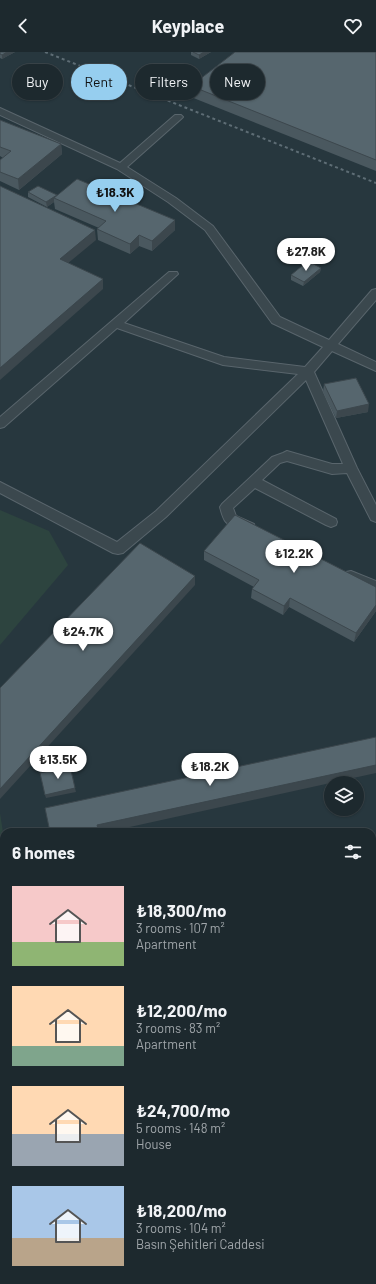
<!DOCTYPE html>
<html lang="en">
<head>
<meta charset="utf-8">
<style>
  :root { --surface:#1d292e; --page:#253136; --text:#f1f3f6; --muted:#a0a6aa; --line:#3b454a; --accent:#96ceef }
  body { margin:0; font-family:Barlow,sans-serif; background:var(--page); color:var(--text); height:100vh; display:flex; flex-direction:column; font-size:15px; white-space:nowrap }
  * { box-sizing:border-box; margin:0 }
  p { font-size:13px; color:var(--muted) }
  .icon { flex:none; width:22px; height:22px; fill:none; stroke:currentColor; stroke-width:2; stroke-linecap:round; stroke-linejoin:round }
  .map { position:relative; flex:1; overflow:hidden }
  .drawer { position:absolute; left:0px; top:776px; width:376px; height:456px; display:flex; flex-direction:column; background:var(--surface); border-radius:12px 12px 0 0; box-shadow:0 1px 3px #0004,0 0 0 1px var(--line) }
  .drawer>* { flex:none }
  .guide { position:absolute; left:12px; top:12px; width:352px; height:36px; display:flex; gap:8px }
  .controls { position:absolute; left:324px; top:724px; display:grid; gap:8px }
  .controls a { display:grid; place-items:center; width:40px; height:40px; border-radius:50%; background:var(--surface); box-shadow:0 1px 3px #0004,0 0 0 1px var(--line); font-size:20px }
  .price { position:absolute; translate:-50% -34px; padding:0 9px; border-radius:14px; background:#fff; color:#222; font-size:13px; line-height:26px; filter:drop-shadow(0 1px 2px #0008) }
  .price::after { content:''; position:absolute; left:50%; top:24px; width:12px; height:9px; margin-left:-6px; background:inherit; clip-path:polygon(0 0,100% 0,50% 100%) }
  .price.active { background:var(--accent); color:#111 }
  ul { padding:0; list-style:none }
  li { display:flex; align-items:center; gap:12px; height:100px; padding:0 12px }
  li span { display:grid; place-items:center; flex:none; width:112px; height:80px; border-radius:0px; color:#555 }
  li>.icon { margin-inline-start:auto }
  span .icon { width:48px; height:48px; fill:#fffc; stroke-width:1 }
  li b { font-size:17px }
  h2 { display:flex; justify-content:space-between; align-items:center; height:48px; padding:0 12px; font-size:17px }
  .pill { padding:0 14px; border-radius:18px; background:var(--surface); box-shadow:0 1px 3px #0004,0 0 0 1px var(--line); font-size:14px; line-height:36px }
  .pill.active { background:var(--accent); color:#111 }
  header { display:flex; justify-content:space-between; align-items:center; height:52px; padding:0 12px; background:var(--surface); font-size:18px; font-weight:700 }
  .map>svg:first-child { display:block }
  .green { fill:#2d443f }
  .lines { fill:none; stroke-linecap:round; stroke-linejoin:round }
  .service-casing { stroke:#59656c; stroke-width:2 }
  .minor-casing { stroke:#59656c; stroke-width:2 }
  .secondary-casing { stroke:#59656c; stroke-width:2 }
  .service { fill:#3b484e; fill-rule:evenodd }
  .minor { fill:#3b484e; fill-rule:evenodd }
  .secondary { fill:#4a5861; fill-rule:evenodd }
  .rail { stroke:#5e6d75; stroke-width:2; stroke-dasharray:3 3; stroke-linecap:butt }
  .wall { fill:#4a585f }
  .shaded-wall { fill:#3c474d }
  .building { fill:#56666e; stroke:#3c474d }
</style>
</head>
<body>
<header><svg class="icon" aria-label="back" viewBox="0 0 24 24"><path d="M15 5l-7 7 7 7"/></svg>Keyplace<svg class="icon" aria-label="heart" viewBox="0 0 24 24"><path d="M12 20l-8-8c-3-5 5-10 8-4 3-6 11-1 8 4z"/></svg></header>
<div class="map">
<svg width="376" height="1232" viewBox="0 0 376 1232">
  <rect width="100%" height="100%" fill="#27373e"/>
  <g class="green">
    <path d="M0,458L49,479L68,513L0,593Z"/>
    <path d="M0,761L4,787V848L0,849Z"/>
  </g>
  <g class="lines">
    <defs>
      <g id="service">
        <path d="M0,56L120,111L175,63H181L183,65L181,67L127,115L176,146L213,174L280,265L329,288L372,238L376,237V248L338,292L376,310V319L332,299L314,320L357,416L376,453V470L371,468L347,421L332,422L287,409L280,411L262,428L336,467L337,470L336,473L331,475L326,473L255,436L233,456L236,464L254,472L255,476L254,480C247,482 232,476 226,470C223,467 221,459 220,455L222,452L272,405L283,401L287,399L332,412H343L306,328L166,465L123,501L118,502L113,501L0,441V430L117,490L156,459L298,322L223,313L117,276L4,375L0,376V365L169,220H177L178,222L124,271L224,305L305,315L323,295L272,271L205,178L168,150L117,117L0,63Z"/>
        <path d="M351,519L376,529V540L346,528L344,524L346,520Z"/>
      </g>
      <g id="minor">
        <path d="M376,1051V1079L372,1080V1052Z"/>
        <path d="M372,1082L376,1084V1119L372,1117Z"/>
        <path d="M4,1207V1228H16L15,1232H0V1209Z"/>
        <path d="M121,1228H151L152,1232H122Z"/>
      </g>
      <g id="secondary">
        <path d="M376,803V825L372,826V804Z"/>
        <path d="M4,893V919L0,920V894Z"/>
      </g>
    </defs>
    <use href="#service" class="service-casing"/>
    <use href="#minor" class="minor-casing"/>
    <use href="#secondary" class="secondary-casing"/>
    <use href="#service" class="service"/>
    <use href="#minor" class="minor"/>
    <use href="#secondary" class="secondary"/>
    <path class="rail" d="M45,0L376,131"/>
  </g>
  <g class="wall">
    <path d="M0,0H15L2,7L0,6Z"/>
    <path d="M191,0H211L199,7L191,3Z"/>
    <path d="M376,0V119L191,45V34Z"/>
    <path d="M177,16V20L162,33L155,30V26Z"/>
    <path d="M0,68L61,92L62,102L19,138L0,129V108L3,106L0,104Z"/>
    <path d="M28,140L57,143L175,178L152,199L139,194L130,202L98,188L97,177L99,176L55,157L54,150L47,155L28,145Z"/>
    <path d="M321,216L320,220L303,234L291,228V223Z"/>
    <path d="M324,332L368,360L336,366L323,340Z"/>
    <path d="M204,499L376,535V559L354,590L289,555L283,563L251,546L252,537L254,535L204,508Z"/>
    <path d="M376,928V982L372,983V929Z"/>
    <path d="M336,1228H372L376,1232H338Z"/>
  </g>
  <g class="shaded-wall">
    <path d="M7,0H15L2,7V3Z"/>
    <path d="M204,0H211L199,7V3Z"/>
    <path d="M177,16V20L162,33L161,28Z"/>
    <path d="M61,92L62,102L19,138L18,127Z"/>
    <path d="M57,143L54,146V150L47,155L46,150Z"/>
    <path d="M175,168V178L152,199V189Z"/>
    <path d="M95,178L96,188L61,217L60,207Z"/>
    <path d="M139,183V194L130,202V192Z"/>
    <path d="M321,216L320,220L303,234L304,230Z"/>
    <path d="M103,227V237L0,328V316Z"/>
    <path d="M369,352L368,360L336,366L337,359Z"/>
    <path d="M195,524V533L0,747V737Z"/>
    <path d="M290,546L289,555L283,563L284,554Z"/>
    <path d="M376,553V559L354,590L356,581Z"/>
    <path d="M376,713V721L107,780H98L97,773Z"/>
    <path d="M75,736L76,740L46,746L45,743Z"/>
    <path d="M376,904V909L372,910V905Z"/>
    <path d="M4,1019V1024L0,1025V1020Z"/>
    <path d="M1,1081L3,1084L4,1088V1094Z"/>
    <path d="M4,1176V1179L0,1180V1178Z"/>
  </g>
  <g class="building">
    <path d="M0,0H7L2,3L0,2Z"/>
    <path d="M193,0H204L199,3Z"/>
    <path d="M235,0H376V108L191,34Z"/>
    <path d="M171,14L177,16L161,28L155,26Z"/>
    <path d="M0,68L61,92L18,127L0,120V108L11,99L0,95Z"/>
    <path d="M77,127L175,168L152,189L139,183L130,192L97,177L106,169L54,146Z"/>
    <path d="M0,134L95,178L60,207L103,227L0,316Z"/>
    <path d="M38,134L57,143L46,150L28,140Z"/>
    <path d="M308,209L321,216L304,230L291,223Z"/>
    <path d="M356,326L369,352L337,359L324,332Z"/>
    <path d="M235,463L376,535V553L356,581L290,546L284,554L252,537L259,528L204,499Z"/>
    <path d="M140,491L195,524L0,737V636Z"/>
    <path d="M376,685V713L97,773L99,780H50L45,756Z"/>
    <path d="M70,714L75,736L45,743L40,721Z"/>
    <path d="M376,847V904L372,905V849Z"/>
    <path d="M376,928V978L372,979V929Z"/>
    <path d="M4,946V1019L0,1020V947Z"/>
    <path d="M0,1081H1L4,1094V1176L0,1178Z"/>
    <path d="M372,1172L376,1180V1232H341L339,1228H372Z"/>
    <path d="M190,1228H245L247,1232H191Z"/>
  </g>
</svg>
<div class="controls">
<a><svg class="icon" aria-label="layers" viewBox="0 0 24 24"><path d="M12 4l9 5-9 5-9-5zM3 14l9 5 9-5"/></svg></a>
</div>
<b class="price active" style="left:115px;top:161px">₺18.3K</b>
<b class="price" style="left:306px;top:220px">₺27.8K</b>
<b class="price" style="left:294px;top:522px">₺12.2K</b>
<b class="price" style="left:83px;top:600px">₺24.7K</b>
<b class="price" style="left:58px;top:728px">₺13.5K</b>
<b class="price" style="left:210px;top:735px">₺18.2K</b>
<div class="guide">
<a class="pill">Buy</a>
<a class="pill active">Rent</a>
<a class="pill">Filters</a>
<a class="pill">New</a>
</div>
<section class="drawer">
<h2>6 homes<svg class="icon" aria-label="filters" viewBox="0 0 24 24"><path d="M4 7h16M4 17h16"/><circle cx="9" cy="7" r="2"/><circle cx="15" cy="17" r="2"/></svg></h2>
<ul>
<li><span style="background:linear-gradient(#f6c9c9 70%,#8fb573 0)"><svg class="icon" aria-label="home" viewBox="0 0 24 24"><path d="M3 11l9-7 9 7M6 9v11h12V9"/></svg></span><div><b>₺18,300/mo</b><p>3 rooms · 107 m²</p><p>Apartment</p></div></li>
<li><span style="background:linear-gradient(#ffd9b3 75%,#7fa58c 0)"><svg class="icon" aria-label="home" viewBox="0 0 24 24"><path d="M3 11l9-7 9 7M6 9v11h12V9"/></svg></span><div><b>₺12,200/mo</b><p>3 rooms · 83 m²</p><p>Apartment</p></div></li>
<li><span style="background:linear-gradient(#ffd9b3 60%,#9aa5b1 0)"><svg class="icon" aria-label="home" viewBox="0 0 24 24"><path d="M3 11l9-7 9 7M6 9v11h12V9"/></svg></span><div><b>₺24,700/mo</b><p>5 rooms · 148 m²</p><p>House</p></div></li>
<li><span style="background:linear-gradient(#a9c7e8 65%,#b9a48a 0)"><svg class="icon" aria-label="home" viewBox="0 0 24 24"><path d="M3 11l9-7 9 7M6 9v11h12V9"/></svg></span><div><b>₺18,200/mo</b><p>3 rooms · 104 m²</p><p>Basın Şehitleri Caddesi</p></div></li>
</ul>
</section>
</div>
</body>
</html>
